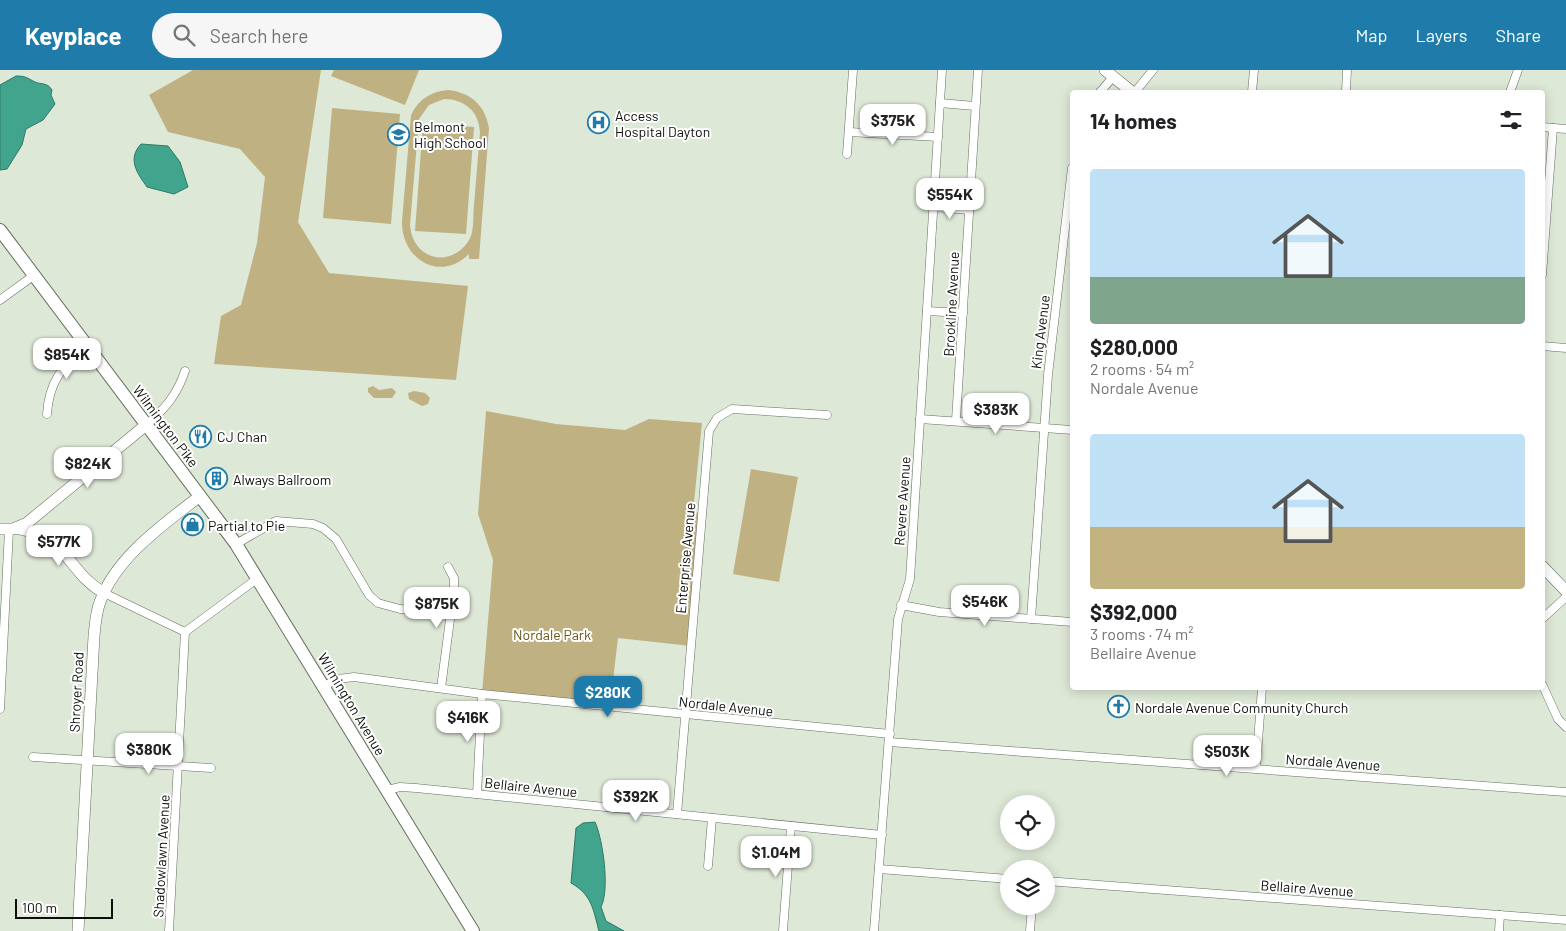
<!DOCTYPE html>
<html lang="en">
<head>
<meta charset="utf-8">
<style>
  :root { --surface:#fff; --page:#f6f6f6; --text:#202124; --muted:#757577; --accent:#1f7caa }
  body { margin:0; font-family:Barlow,sans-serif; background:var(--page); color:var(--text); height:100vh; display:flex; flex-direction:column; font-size:19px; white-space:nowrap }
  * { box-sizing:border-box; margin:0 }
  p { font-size:16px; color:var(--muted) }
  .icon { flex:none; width:28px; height:28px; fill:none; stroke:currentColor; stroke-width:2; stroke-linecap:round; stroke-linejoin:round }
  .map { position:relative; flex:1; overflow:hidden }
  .panel { position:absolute; left:1070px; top:20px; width:475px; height:600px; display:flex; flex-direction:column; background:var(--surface); border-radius:5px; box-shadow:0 2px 12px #0003 }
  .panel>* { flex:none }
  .tools { position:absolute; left:1000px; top:725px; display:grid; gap:10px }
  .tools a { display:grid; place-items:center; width:55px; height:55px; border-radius:50%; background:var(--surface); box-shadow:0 2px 12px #0003; font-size:25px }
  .scale { position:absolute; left:15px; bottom:12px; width:98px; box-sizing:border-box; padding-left:5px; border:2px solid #0c0f09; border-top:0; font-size:14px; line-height:18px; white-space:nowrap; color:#0c0f09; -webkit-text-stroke:4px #fff; paint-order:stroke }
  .price { position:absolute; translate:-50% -42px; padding:0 11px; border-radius:10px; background:#fff; color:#222; font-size:16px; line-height:32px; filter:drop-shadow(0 1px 2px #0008) }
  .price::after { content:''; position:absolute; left:50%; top:30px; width:15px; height:11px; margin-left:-8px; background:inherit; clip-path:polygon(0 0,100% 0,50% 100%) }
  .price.current { background:var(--accent); color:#fff }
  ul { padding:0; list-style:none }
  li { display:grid; align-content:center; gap:10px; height:265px; padding:0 20px }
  li span { display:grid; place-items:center; height:155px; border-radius:5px; color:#555 }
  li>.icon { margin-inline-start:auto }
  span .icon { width:90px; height:90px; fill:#fffc; stroke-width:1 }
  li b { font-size:21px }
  h2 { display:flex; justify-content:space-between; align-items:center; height:60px; padding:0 20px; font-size:21px }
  header { display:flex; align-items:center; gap:30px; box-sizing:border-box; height:70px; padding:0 25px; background:var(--accent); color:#fff }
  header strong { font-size:24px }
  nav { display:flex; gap:28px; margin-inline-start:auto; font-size:18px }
  .search { width:350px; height:45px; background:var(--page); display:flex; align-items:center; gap:12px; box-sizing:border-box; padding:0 18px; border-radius:28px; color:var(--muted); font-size:19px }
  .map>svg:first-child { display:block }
  .green { fill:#c0b183; fill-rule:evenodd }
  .water { fill:#40a58c; stroke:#307865 }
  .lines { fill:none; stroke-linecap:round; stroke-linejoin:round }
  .street-casing { stroke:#656f5f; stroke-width:9 }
  .secondary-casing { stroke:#656f5f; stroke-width:12 }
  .primary-casing { stroke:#656f5f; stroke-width:14 }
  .street { stroke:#fff; stroke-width:8 }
  .secondary { stroke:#fff; stroke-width:11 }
  .primary { stroke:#fff; stroke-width:12 }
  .labels { text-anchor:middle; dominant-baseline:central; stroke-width:4; stroke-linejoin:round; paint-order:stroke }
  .poi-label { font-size:14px; fill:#0c0f09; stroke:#fff; text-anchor:start }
  .street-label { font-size:14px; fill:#0c0f09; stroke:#fff }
  .park-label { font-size:14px; fill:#66551a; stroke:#fff }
</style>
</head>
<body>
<header>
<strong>Keyplace</strong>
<div class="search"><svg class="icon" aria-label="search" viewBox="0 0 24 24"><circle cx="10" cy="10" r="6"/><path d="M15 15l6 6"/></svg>Search here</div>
<nav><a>Map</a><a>Layers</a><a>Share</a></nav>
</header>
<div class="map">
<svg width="1566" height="861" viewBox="0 0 1566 861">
  <rect width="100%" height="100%" fill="#dde8d6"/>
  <g class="green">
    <path d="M193,0H321L298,152L329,203L468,216L456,310L214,294L221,246L241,235L257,173L265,107L240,79L168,62L149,25Z"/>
    <path d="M334,0H419L405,35L331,6Z"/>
    <path d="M449,20C471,23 485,35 489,58L479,189H469V184C440,213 401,189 402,151L411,45C419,29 431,21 449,20ZM444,29C464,29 479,41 480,62C478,86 476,111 474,135C473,145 474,157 471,166C464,183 444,193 427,184C416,178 411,167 410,155L419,49L429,35Z"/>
    <path d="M332,38L400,44L391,154L323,148Z"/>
    <path d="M423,53L474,57L466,164L415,161Z"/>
    <path d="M373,316L379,320L392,318L396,322L392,328H374L368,322V318Z"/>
    <path d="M414,321L425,323L430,328L428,334L422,336L409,329L408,323Z"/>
    <path d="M486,341L556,354L625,360L649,349L702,353L693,442L701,443L691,576L618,568L610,636L482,624L493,490L478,444Z"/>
    <path d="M751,399L798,407L779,512L733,504Z"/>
  </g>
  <g class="water">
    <path d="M16,6C26,6 27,8 35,12C42,15 47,12 52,20L51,25L55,34L43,50L26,59L22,75L7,99L0,100V15Z"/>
    <path d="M141,74L168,76L180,92L188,117L174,124L147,117C137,103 127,89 141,74Z"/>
    <path d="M595,752C603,770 610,819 601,837L606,851L624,861H599C593,839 592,825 571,813L576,758L583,753Z"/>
  </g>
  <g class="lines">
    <defs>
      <g id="street">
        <path d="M1100,22L1113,7"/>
        <path d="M1135,22L1153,0"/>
        <path d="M1252,22L1254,0"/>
        <path d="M1346,22L1347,0"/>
        <path d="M1510,22L1518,0"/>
        <path d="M940,33L975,36"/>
        <path d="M1542,57L1566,59"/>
        <path d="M849,62L938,67"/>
        <path d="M847,84L853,0"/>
        <path d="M934,137L969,140"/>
        <path d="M1542,205L1553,58"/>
        <path d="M0,230L33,206"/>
        <path d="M927,241L963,243"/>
        <path d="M1542,276L1566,278"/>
        <path d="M47,344C49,312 62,296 86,277"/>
        <path d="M920,349L1072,360"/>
        <path d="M956,350L978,0"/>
        <path d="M146,355C165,339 177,325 185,301"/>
        <path d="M236,474L276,451L313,454L323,458L336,469L369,525L378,533L400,539L450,544"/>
        <path d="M104,523L185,562"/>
        <path d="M901,535L939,542L1072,552"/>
        <path d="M1031,549L1048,305L1072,98"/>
        <path d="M1542,549L1566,527"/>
        <path d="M1542,614L1558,649L1566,657"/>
        <path d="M324,616L338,609L354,607L482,624L890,664"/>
        <path d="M441,618L454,519V508L448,497"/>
        <path d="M0,639L9,460"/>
        <path d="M889,672L1566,722"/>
        <path d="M33,687L211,698"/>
        <path d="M1256,698L1262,618"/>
        <path d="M387,720L400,717L416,718L882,765"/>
        <path d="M477,724L482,624"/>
        <path d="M677,744L709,361L717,348L732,339L827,345"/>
        <path d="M708,796L712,748"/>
        <path d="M879,799L1009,809"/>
        <path d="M1046,811L1566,850"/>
        <path d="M169,861L185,562L258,508"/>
        <path d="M783,861L791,756"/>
        <path d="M874,861L898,549L910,509L942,0"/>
        <path d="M1030,861L1032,836"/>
        <path d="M1499,861L1500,845"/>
      </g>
      <g id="secondary">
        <path d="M1105,0L1132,22"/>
        <path d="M16,458C71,468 65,500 104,523"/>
        <path d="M0,459H13L27,453L146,355"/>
        <path d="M1542,496L1566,521"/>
        <path d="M78,861L94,566C95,555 96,542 100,532C116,487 164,454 200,426"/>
      </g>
      <path id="primary" d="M0,160L236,474L473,861"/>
    </defs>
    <use href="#street" class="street-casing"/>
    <use href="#secondary" class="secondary-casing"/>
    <use href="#primary" class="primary-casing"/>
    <use href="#street" class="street"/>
    <use href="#secondary" class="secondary"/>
    <use href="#primary" class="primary"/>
  </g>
  <defs>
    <symbol id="hospital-ring" viewBox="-11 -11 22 22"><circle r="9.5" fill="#fff" stroke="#1f7caa" stroke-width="1.5"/><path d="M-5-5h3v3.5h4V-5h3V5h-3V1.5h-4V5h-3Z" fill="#1f7caa"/></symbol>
    <symbol id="school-ring" viewBox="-11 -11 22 22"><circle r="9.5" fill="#fff" stroke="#1f7caa" stroke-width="1.5"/><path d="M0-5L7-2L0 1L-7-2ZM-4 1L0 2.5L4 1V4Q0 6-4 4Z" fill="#1f7caa"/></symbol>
    <symbol id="restaurant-ring" viewBox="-11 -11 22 22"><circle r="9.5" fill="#fff" stroke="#1f7caa" stroke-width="1.5"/><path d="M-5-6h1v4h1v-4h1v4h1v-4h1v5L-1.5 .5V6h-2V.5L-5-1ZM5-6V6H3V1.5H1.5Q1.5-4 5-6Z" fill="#1f7caa"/></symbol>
    <symbol id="building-ring" viewBox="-11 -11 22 22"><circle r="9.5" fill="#fff" stroke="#1f7caa" stroke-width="1.5"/><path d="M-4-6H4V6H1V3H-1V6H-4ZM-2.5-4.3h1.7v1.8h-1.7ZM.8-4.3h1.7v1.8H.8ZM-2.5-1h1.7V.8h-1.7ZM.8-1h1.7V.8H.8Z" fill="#1f7caa"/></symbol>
    <symbol id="shop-ring" viewBox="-11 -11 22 22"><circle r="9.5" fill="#fff" stroke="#1f7caa" stroke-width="1.5"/><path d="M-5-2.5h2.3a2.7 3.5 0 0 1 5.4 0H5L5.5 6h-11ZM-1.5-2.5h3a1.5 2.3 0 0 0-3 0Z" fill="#1f7caa"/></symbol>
    <symbol id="church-ring" viewBox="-11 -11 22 22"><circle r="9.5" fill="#fff" stroke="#1f7caa" stroke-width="1.5"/><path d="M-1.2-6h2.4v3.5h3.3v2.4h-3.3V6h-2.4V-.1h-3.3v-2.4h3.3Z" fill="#1f7caa"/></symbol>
  </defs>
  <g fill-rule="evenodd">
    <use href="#hospital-ring" x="586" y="40" width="25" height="25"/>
    <use href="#school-ring" x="386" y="52" width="25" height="25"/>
    <use href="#restaurant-ring" x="188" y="354" width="25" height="25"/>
    <use href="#building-ring" x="204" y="396" width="25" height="25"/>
    <use href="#shop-ring" x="180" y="442" width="25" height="25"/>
    <use href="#church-ring" x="1106" y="624" width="25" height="25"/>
  </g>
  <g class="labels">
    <g class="poi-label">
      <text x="615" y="45">Access<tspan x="615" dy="16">Hospital Dayton</tspan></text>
      <text x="414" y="56">Belmont<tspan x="414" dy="16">High School</tspan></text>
      <text x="217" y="366">CJ Chan</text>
      <text x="233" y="409">Always Ballroom</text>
      <text x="208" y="455">Partial to Pie</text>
      <text x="1135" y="637">Nordale Avenue Community Church</text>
    </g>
    <g class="street-label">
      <text transform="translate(951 234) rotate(-87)">Brookline Avenue</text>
      <text transform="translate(1040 262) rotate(-83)">King Avenue</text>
      <text transform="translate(166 356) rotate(53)">Wilmington Pike</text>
      <text transform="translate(902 431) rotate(-86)">Revere Avenue</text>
      <text transform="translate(685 488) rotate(-85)">Enterprise Avenue</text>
      <text transform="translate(76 622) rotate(-87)">Shroyer Road</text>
      <text transform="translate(352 634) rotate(59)">Wilmington Avenue</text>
      <text transform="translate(726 636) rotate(6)">Nordale Avenue</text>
      <text transform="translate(1333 692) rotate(4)">Nordale Avenue</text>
      <text transform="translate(531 717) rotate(6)">Bellaire Avenue</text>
      <text transform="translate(161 786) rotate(-87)">Shadowlawn Avenue</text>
      <text transform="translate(1307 818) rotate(4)">Bellaire Avenue</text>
    </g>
    <g class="park-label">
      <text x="552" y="564">Nordale Park</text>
    </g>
  </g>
</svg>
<div class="tools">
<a><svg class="icon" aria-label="locate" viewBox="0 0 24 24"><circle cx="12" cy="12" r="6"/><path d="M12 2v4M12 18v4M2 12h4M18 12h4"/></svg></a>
<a><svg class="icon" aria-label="layers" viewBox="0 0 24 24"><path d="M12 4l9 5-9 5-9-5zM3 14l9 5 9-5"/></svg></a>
</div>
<div class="scale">100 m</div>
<b class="price" style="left:893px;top:76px">$375K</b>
<b class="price" style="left:950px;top:150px">$554K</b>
<b class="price" style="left:67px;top:310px">$854K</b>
<b class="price" style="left:996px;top:365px">$383K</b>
<b class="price" style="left:88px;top:419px">$824K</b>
<b class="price" style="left:59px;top:497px">$577K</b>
<b class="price" style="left:985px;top:557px">$546K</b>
<b class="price" style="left:437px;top:559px">$875K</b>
<b class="price current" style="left:608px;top:648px">$280K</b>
<b class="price" style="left:468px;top:673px">$416K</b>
<b class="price" style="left:149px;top:705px">$380K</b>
<b class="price" style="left:1227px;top:707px">$503K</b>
<b class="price" style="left:636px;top:752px">$392K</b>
<b class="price" style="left:776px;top:808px">$1.04M</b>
<section class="panel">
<h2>14 homes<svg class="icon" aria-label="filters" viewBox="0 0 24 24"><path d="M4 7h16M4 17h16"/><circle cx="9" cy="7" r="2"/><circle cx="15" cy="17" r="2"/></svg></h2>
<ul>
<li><span style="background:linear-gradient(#bfe0f5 70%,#7fa58c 0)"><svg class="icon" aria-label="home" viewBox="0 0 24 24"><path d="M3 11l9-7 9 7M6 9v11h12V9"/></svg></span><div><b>$280,000</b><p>2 rooms · 54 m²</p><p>Nordale Avenue</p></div></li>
<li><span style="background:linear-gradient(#bfe0f5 60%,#c2b280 0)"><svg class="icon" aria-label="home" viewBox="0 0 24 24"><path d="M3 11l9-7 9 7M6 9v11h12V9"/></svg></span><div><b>$392,000</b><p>3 rooms · 74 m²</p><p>Bellaire Avenue</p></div></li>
</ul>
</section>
</div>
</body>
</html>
